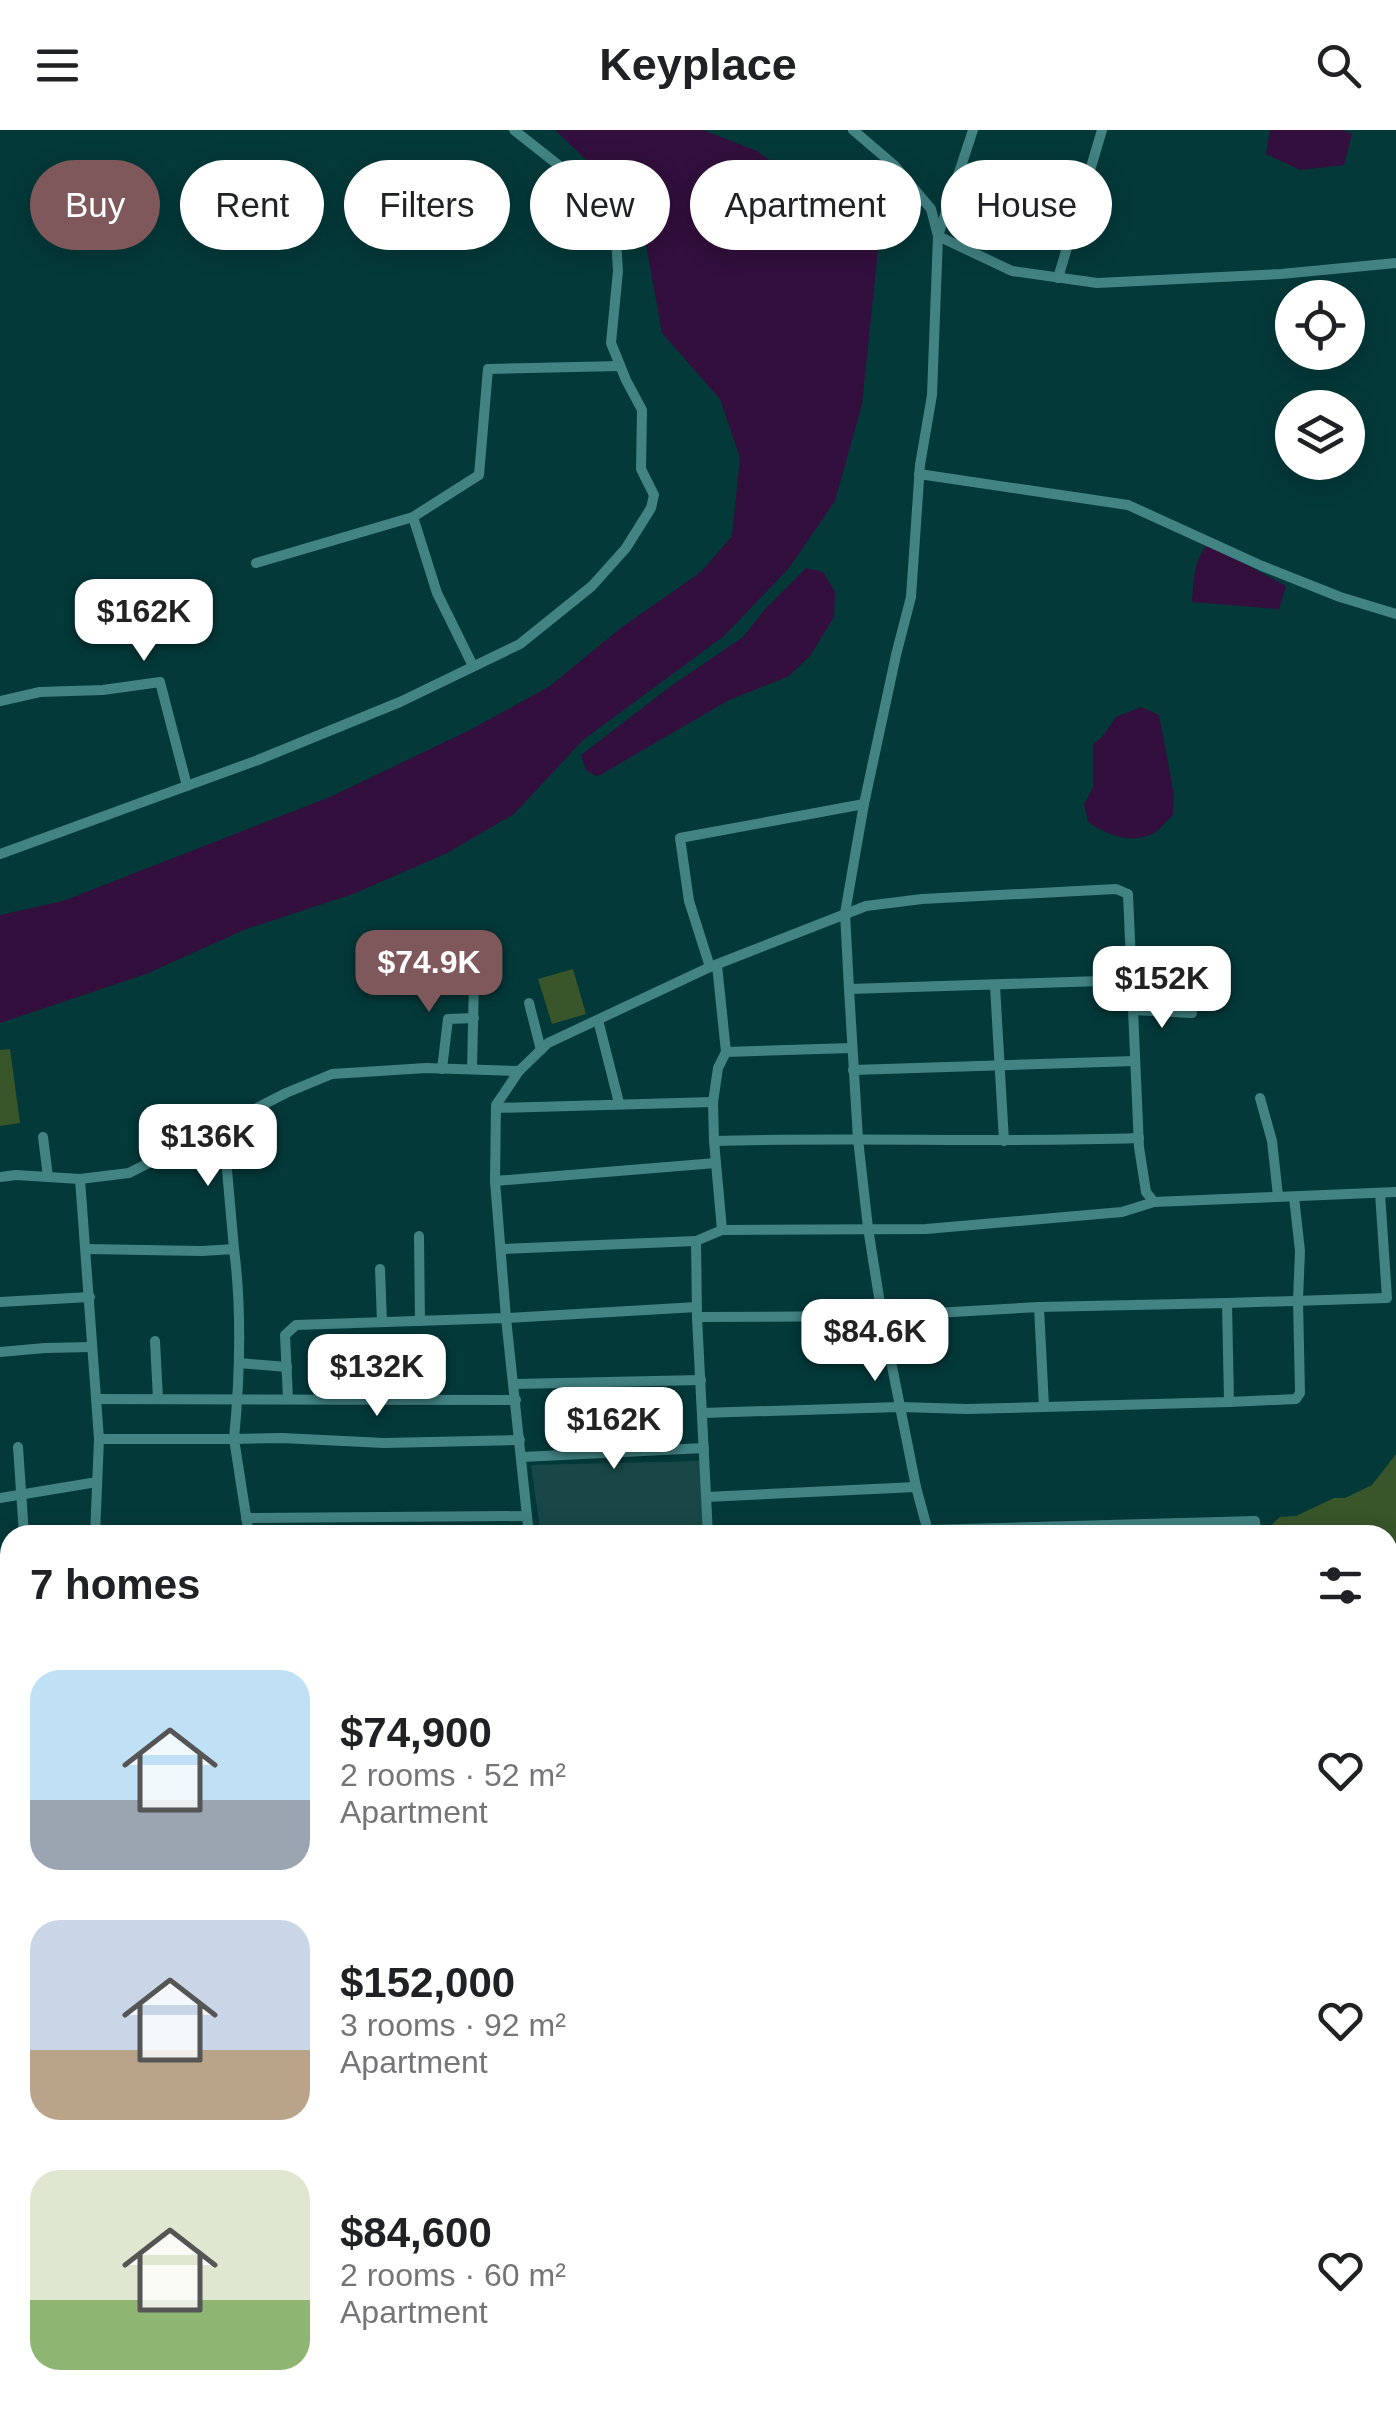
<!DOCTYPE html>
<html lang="en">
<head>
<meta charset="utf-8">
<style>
  :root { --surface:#fff; --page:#f2f2f2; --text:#202124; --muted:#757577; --accent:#7f585b }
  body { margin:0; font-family:Arial,sans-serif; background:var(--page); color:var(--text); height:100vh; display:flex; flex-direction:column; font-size:38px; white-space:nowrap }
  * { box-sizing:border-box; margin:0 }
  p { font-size:32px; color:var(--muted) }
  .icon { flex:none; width:55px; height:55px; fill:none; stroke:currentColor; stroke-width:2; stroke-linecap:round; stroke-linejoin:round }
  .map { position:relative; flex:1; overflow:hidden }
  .sheet { position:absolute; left:0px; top:1395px; width:1398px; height:892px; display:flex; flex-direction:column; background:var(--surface); border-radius:30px 30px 0 0; box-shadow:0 5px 25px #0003 }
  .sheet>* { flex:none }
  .top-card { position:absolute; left:30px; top:30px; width:1338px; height:90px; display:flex; gap:20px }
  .fabs { position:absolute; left:1275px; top:150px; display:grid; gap:20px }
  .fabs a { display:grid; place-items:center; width:90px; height:90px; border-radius:50%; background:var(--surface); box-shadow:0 5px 25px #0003; font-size:50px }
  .price { position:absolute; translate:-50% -85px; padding:0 22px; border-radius:20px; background:#fff; color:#222; font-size:32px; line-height:65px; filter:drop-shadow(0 2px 5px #0008) }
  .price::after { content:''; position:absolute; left:50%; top:60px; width:30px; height:22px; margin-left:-15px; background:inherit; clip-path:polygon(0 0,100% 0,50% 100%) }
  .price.on { background:var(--accent); color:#fff }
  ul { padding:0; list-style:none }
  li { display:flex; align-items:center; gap:30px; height:250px; padding:0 30px }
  li span { display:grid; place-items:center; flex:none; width:280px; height:200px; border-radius:30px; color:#555 }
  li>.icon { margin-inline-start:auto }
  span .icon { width:120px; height:120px; fill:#fffc; stroke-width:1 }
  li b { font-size:42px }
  h2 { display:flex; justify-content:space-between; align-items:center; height:120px; padding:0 30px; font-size:42px }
  .chip { padding:0 35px; border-radius:45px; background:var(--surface); box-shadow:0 5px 25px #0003; font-size:35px; line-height:90px }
  .chip.on { background:var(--accent); color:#fff }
  header { display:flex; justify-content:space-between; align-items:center; height:130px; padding:0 30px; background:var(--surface); font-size:45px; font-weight:600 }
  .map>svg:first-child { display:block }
  .built { fill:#194747 }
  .green { fill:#38562a }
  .water { fill:#320f3d }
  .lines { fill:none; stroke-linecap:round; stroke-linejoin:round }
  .street { stroke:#428384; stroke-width:10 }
</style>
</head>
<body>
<header><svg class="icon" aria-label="menu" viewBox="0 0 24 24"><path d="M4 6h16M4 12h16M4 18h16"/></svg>Keyplace<svg class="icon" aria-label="search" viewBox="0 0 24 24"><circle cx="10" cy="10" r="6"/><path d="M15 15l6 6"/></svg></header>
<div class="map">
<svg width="1396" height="2286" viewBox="0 0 1396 2286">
  <rect width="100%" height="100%" fill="#04393a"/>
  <path class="built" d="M700,1331L704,1405H541L531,1335Z"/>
  <g class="green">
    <path d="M573,839L586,884L552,894L538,849Z"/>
    <path d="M10,919L20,993L0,996V920Z"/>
    <path d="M1396,1324V1808H1388V1405H1270L1273,1393L1280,1387L1296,1386L1334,1368H1345L1372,1355Z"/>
  </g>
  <g class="water">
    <path d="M555,0H703L757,21L806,57L857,81L878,120L862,274L835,371L789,438L724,506L583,610L514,684L447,723L353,764L246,799L146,844L0,893V785L63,771L330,667L472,599L550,556L622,497L701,442L732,406L740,328L720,269L662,203L643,98L600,43Z"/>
    <path d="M1270,0H1343L1352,4L1344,35L1300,40L1266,24Z"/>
    <path d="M1208,414L1286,456L1279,479L1192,472C1194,452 1193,430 1208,414Z"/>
    <path d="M806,438L823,442L835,462L834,487L810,526L789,546L727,571L600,645L596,646L586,640L581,625L671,556L743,507L766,478Z"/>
    <path d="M1141,577L1159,585L1174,665L1173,685C1167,690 1160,700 1154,703C1132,715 1106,705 1088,692L1084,675L1093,657V614L1102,607L1116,587Z"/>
    <path d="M1388,1457L1396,1459V1717L1388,1719Z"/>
    <path d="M615,2278H748L757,2286H631Z"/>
  </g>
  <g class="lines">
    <g class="street">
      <path d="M853,0L894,35L931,79L938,106L932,265L920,335L911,467L896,525L864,674L845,783L849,859L1132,850"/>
      <path d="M973,0L938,106L1012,141L1097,153L1281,144L1396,133"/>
      <path d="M1058,148L1102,0"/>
      <path d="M919,344L1128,375L1262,436L1340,467L1396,484"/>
      <path d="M413,387L437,463L473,536"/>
      <path d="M256,433L413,387L479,345L488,239L620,236"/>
      <path d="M0,571L40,562L103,560L160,552L187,656"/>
      <path d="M0,724L258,630L400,572L520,514L592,456L626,418L651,378L654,365L641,339L642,280L626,250L611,213L618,141L615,92L595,64L514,0"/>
      <path d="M710,837L689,771L680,708L864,674"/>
      <path d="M995,856L1004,1011"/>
      <path d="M849,859L858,1009L868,1098L882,1186L916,1357L929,1405"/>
      <path d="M529,873L541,920"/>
      <path d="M1133,880L1192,883"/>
      <path d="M598,890L619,973"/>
      <path d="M726,922L852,918"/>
      <path d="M442,939L448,889L474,888"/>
      <path d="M472,939L474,850"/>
      <path d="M853,940L1135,931"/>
      <path d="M1260,968L1272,1011L1278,1066"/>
      <path d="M496,978L713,972"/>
      <path d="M223,995L234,1119"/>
      <path d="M43,1007L48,1047"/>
      <path d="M714,1011C856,1007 997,1013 1139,1008"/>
      <path d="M0,1047L16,1045L80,1049L129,1043L286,963L332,944L426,938L519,941"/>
      <path d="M80,1049L99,1309L95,1405"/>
      <path d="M495,1051L716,1033"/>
      <path d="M722,1100L926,1099L1122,1082L1154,1072"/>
      <path d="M419,1106L420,1191"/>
      <path d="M86,1119L202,1121L234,1119C242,1181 240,1246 234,1309H99"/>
      <path d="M501,1119L696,1111"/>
      <path d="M380,1139L382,1192"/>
      <path d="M0,1172L90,1167"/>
      <path d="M1227,1173L1387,1168L1380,1063"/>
      <path d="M697,1187L882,1186L1039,1177L1044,1277"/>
      <path d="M155,1211L158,1269"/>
      <path d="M0,1222L45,1218L92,1217"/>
      <path d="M239,1233L287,1237"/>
      <path d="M514,1254L701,1250"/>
      <path d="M96,1269L516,1270"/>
      <path d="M288,1269L285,1205L296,1195L506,1188L697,1177"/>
      <path d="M1229,1272L1296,1269L1300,1263L1298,1170L1300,1121L1294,1067"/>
      <path d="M702,1283L900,1277L967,1279L1229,1272L1227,1173L1039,1177"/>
      <path d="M18,1317L24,1405"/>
      <path d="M522,1327L704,1318"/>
      <path d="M706,1367L916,1357"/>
      <path d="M0,1368L97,1352"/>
      <path d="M246,1388L527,1386"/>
      <path d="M927,1404V1400L1255,1391L1256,1405"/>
      <path d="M249,1405L234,1309L282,1308L384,1313L520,1310"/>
      <path d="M529,1405L506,1188L495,1051L496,975L519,941L548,913L710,837L866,776L922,769L1116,759L1128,764L1139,1017L1146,1062L1154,1072L1396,1062"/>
      <path d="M708,1405L697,1187L696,1111L722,1100L714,1011L713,972L718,938L726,922L717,835"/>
      <path d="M0,1454L10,1446"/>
      <path d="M0,1574L10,1575"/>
      <path d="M0,1613L10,1615"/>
      <path d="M0,1677L10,1691"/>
      <path d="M1388,1814H1396"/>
      <path d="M1388,1901L1396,1902"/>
      <path d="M1388,1965L1396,1966"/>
      <path d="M1388,2023L1396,2024"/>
      <path d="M1388,2099L1396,2101"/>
      <path d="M0,2118L10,2119"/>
      <path d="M0,2155L10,2162"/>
      <path d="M1388,2174L1396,2176"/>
      <path d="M1388,2210L1396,2211"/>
      <path d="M117,2278L129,2280V2286"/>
      <path d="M938,2278V2286"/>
      <path d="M1096,2278L1136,2281"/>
      <path d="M192,2286L193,2278"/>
      <path d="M272,2286L274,2278"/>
    </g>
  </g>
</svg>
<div class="fabs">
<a><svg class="icon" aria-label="locate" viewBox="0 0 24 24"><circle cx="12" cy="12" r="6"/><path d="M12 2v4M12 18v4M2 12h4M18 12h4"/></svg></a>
<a><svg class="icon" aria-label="layers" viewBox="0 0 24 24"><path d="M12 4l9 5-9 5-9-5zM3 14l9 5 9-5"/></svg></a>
</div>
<b class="price" style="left:144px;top:534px">$162K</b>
<b class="price on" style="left:429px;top:885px">$74.9K</b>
<b class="price" style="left:1162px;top:901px">$152K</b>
<b class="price" style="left:208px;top:1059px">$136K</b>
<b class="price" style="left:875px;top:1254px">$84.6K</b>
<b class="price" style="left:377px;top:1289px">$132K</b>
<b class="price" style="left:614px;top:1342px">$162K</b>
<div class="top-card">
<a class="chip on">Buy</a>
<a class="chip">Rent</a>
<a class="chip">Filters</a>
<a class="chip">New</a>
<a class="chip">Apartment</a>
<a class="chip">House</a>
</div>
<section class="sheet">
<h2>7 homes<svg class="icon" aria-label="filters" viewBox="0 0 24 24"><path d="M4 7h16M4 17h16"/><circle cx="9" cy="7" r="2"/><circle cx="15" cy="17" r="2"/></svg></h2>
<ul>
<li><span style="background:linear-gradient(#bfe0f5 65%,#9aa5b1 0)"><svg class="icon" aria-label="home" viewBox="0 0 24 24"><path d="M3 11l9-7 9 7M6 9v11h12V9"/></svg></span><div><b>$74,900</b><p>2 rooms · 52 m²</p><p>Apartment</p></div><svg class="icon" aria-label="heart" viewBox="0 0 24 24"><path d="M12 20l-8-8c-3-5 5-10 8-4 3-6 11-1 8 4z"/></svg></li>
<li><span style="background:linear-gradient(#c9d6e8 65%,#b9a48a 0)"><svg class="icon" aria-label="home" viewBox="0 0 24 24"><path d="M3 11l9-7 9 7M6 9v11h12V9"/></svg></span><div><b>$152,000</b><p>3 rooms · 92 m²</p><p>Apartment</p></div><svg class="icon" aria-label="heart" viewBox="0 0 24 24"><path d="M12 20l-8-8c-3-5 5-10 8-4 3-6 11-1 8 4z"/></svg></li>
<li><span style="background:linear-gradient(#dfe7d0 65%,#8fb573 0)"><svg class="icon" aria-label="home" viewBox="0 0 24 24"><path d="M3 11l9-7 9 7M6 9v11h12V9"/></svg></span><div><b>$84,600</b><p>2 rooms · 60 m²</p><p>Apartment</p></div><svg class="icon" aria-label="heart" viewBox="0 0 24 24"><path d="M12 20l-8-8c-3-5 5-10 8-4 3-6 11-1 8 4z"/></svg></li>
</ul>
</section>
</div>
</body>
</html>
